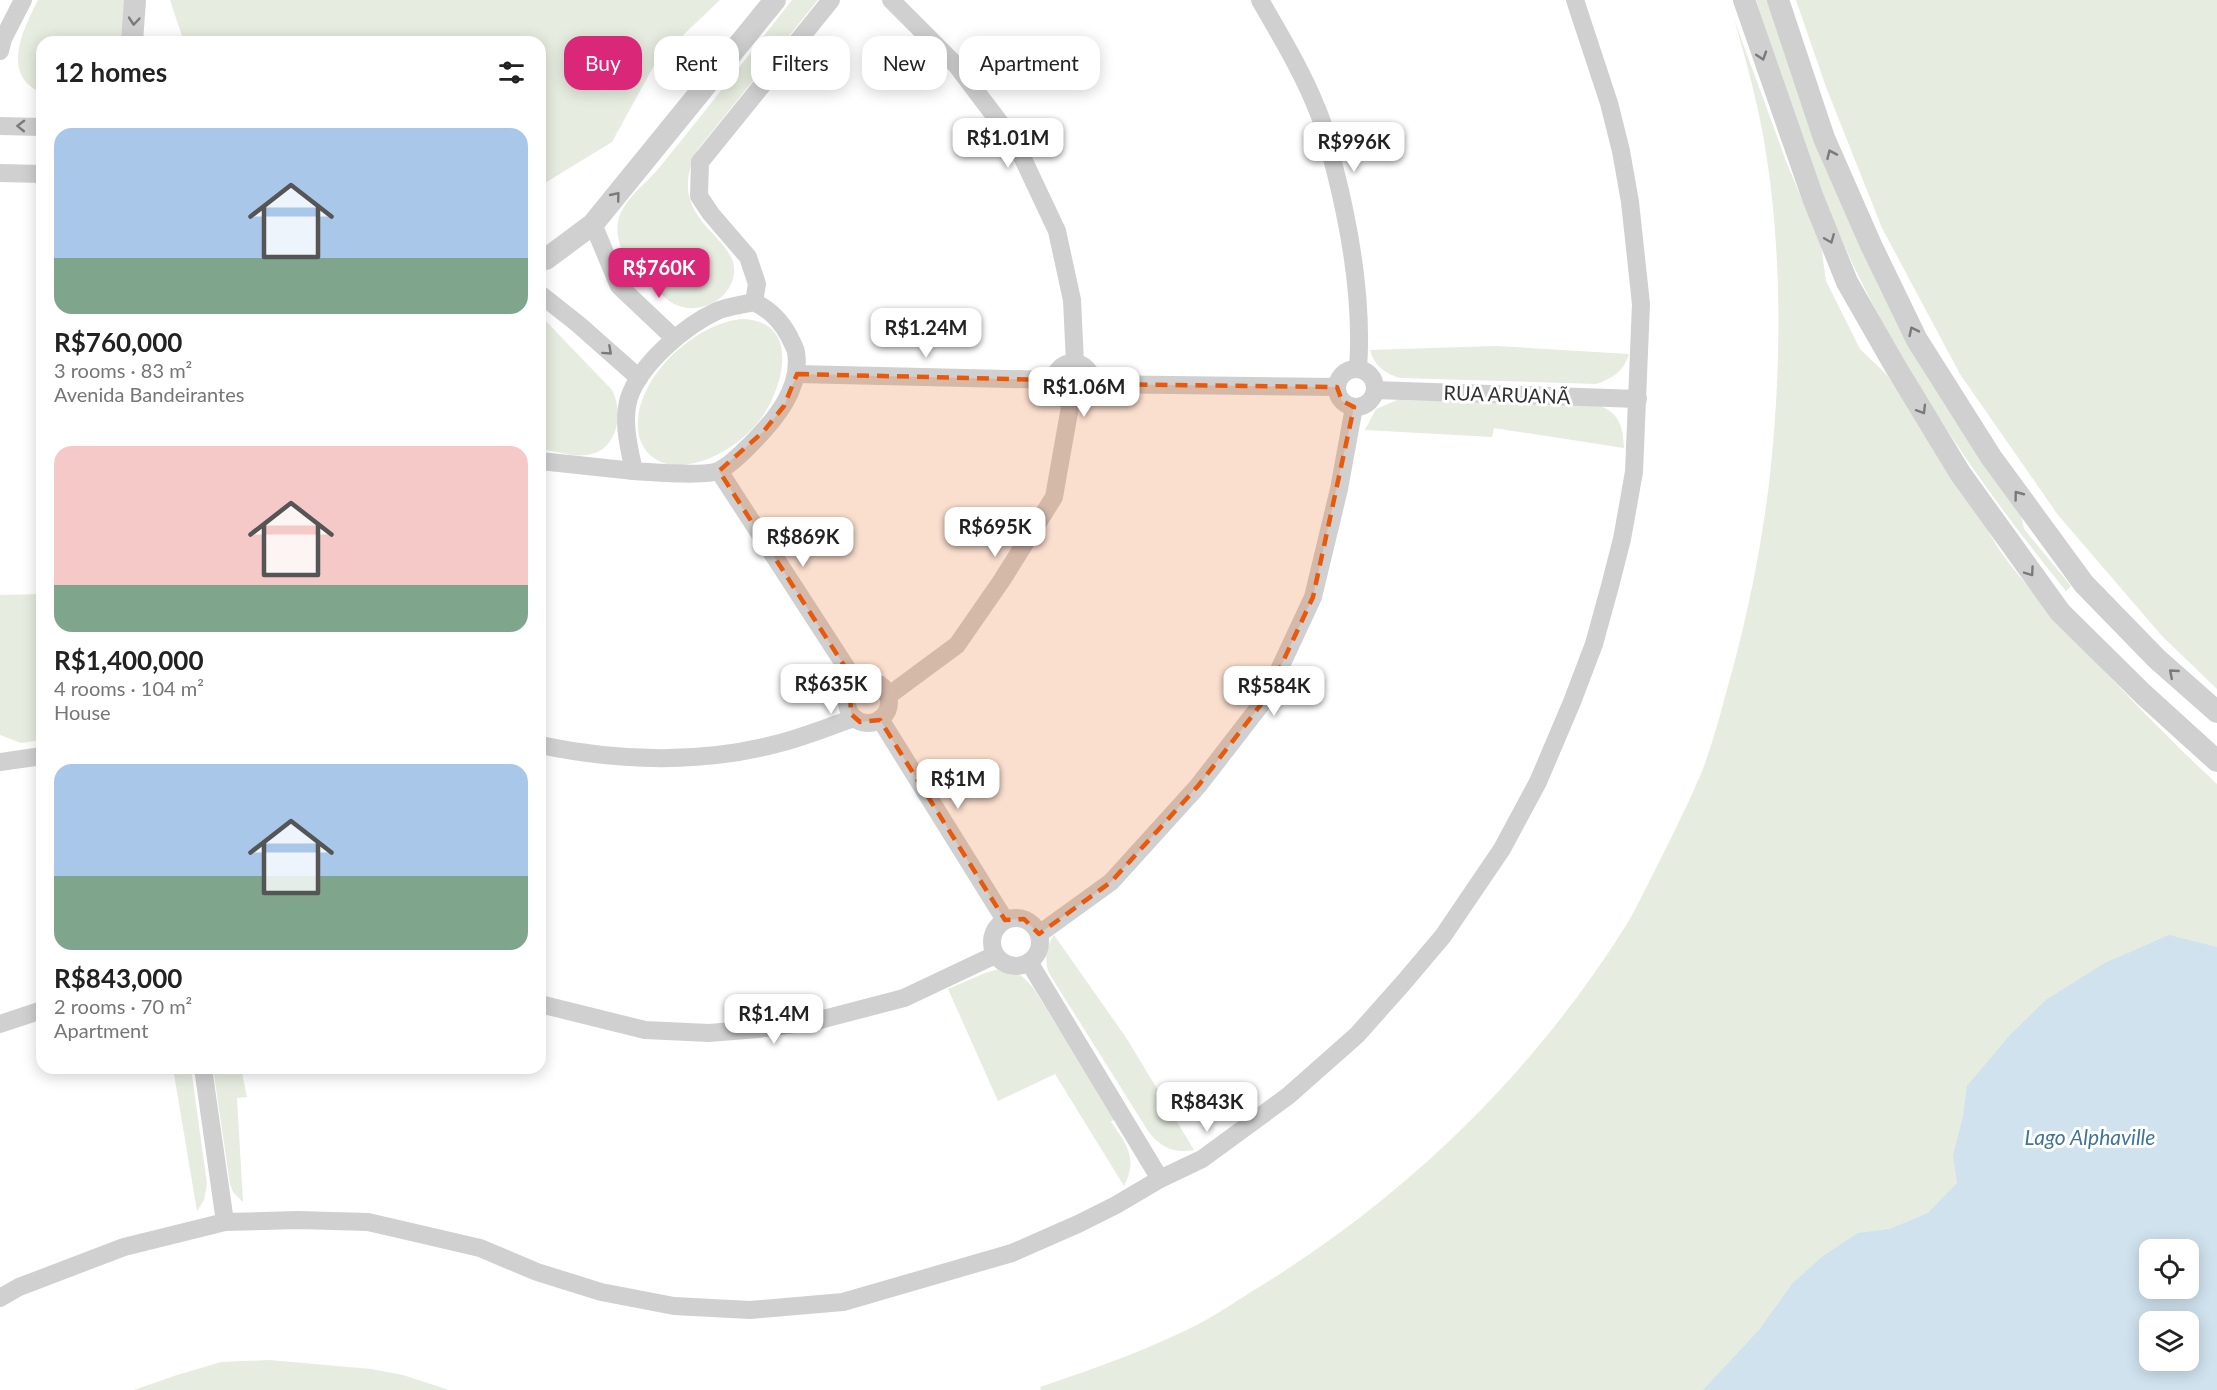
<!DOCTYPE html>
<html lang="en">
<head>
<meta charset="utf-8">
<style>
  :root { --surface:#fff; --page:#f2f2f2; --text:#222; --muted:#767676; --accent:#db2777 }
  body { margin:0; font-family:Lato,sans-serif; background:var(--page); color:var(--text); height:100vh; display:flex; flex-direction:column; font-size:22px; white-space:nowrap }
  * { box-sizing:border-box; margin:0 }
  p { font-size:20px; color:var(--muted) }
  .icon { flex:none; width:33px; height:33px; fill:none; stroke:currentColor; stroke-width:2; stroke-linecap:round; stroke-linejoin:round }
  .map { position:relative; flex:1; overflow:hidden }
  .side { position:absolute; left:36px; top:36px; width:510px; height:1038px; display:flex; flex-direction:column; background:var(--surface); border-radius:18px; box-shadow:0 3px 15px #0003 }
  .side>* { flex:none }
  .top-card { position:absolute; left:564px; top:36px; width:570px; height:54px; display:flex; gap:12px }
  .buttons { position:absolute; left:2139px; top:1239px; display:grid; gap:12px }
  .buttons a { display:grid; place-items:center; width:60px; height:60px; border-radius:12px; background:var(--surface); box-shadow:0 3px 15px #0003; font-size:30px }
  .price { position:absolute; translate:-50% -51px; padding:0 14px; border-radius:12px; background:#fff; color:#222; font-size:20px; line-height:39px; filter:drop-shadow(0 2px 3px #0008) }
  .price::after { content:''; position:absolute; left:50%; top:36px; width:18px; height:14px; margin-left:-9px; background:inherit; clip-path:polygon(0 0,100% 0,50% 100%) }
  .price.selected { background:var(--accent); color:#fff }
  ul { padding:0; list-style:none }
  li { display:grid; align-content:center; gap:12px; height:318px; padding:0 18px }
  li span { display:grid; place-items:center; height:186px; border-radius:18px; color:#555 }
  li>.icon { margin-inline-start:auto }
  span .icon { width:108px; height:108px; fill:#fffc; stroke-width:1 }
  li b { font-size:26px }
  h2 { display:flex; justify-content:space-between; align-items:center; height:72px; padding:0 18px; font-size:26px }
  .tag { padding:0 21px; border-radius:18px; background:var(--surface); box-shadow:0 3px 15px #0003; font-size:21px; line-height:54px }
  .tag.selected { background:var(--accent); color:#fff }
  .map>svg:first-child { display:block }
  .green { fill:#e6ecdf; fill-rule:evenodd }
  .water { fill:#cfe2ee; fill-rule:evenodd }
  .lines { fill:none; stroke-linecap:round; stroke-linejoin:round }
  .minor { stroke:#d0d0d0; stroke-width:18 }
  .tertiary { stroke:#d0d0d0; stroke-width:22 }
  .oneway { stroke:#7a7a7a }
  .marked { fill:#e8590c; fill-opacity:0.2; stroke:#e8590c; stroke-width:4.5; stroke-dasharray:12 8; stroke-linejoin:round }
  .labels { text-anchor:middle; dominant-baseline:central; stroke-width:6; stroke-linejoin:round; paint-order:stroke }
  .street-label { font-size:20px; fill:#333; stroke:#fff }
  .water-label { font-size:21px; font-style:italic; fill:#3f7597; stroke:#fff }
</style>
</head>
<body>
<div class="map">
<svg width="2217" height="1390" viewBox="0 0 2217 1390">
  <rect width="100%" height="100%" fill="#fff"/>
  <g class="green">
    <path d="M38,0H129V42H42V93C0,75 23,30 38,0Z"/>
    <path d="M170,0H720L657,60L612,142L540,186V42H184Z"/>
    <path d="M792,0H818L698,149C657,228 755,236 730,286C720,305 694,314 674,304C664,299 628,263 623,253C619,244 616,232 618,222C623,199 645,185 659,168C704,113 748,56 792,0Z"/>
    <path d="M1756,0H1770L1801,101L2020,510L2024,529L2071,586L2066,591C1970,473 1885,347 1827,206C1799,139 1779,69 1756,0Z"/>
    <path d="M1796,0H2217V689L2162,636L2058,515L1960,374L1882,228L1826,87Z"/>
    <path d="M1734,19L1786,161L1821,245L1826,281L1860,349L1887,375L1980,513C1996,555 2031,589 2061,623C2111,679 2162,733 2217,784V1390H1041L1040,1387C1096,1368 1154,1348 1206,1320C1226,1309 1245,1295 1264,1284C1410,1193 1533,1073 1625,927C1634,913 1641,897 1649,882C1667,846 1685,811 1701,774C1711,748 1719,720 1726,693C1746,624 1760,555 1769,484C1782,372 1783,246 1763,135C1756,96 1745,57 1734,19ZM2150,1250H2188V1288H2150ZM2150,1322H2188V1360H2150Z"/>
    <path d="M540,315L612,390C624,413 618,451 587,455C571,457 556,451 540,449Z"/>
    <path d="M744,319C805,323 781,397 755,426C740,442 723,454 702,461C692,464 682,466 671,465C655,462 643,452 639,436C628,383 695,321 744,319Z"/>
    <path d="M1496,346L1629,354C1624,371 1612,379 1596,384L1400,378C1385,374 1374,365 1370,350Z"/>
    <path d="M1397,400L1595,404C1619,412 1623,425 1624,448L1494,428L1492,437L1365,430L1376,409Z"/>
    <path d="M42,594V740L21,743L0,735V595Z"/>
    <path d="M1054,935L1127,1039L1194,1150C1174,1154 1160,1147 1148,1131L1049,973C1044,960 1046,946 1054,935Z"/>
    <path d="M999,969C1015,970 1024,976 1034,989L1115,1119L1111,1122C1127,1144 1138,1159 1124,1186L1055,1074L998,1101L948,989L985,973Z"/>
    <path d="M173,1068H191L207,1184L204,1200L197,1211Z"/>
    <path d="M213,1068H241L247,1097L237,1098L243,1202L233,1192L230,1184Z"/>
    <path d="M269,1360L371,1369L403,1375L449,1390H134L174,1376L221,1362Z"/>
  </g>
  <path class="water" d="M2169,935L2217,947V1390H1703L1759,1330L1792,1284L1823,1256L1858,1233L1890,1229L1928,1213L1957,1183L1953,1155L1963,1117L1967,1086L2010,1035L2047,999L2105,963ZM2150,1250H2188V1288H2150ZM2150,1322H2188V1360H2150Z"/>
  <g class="lines">
    <g class="minor">
      <path d="M891,0L957,66L1016,144L1057,231L1072,300L1075,363"/>
      <path d="M1260,0C1280,35 1302,71 1317,109C1325,127 1329,147 1334,166C1351,232 1363,301 1358,369"/>
      <path d="M0,51L3,39L23,0"/>
      <path d="M0,126L42,127"/>
      <path d="M0,173L42,174"/>
      <path d="M593,224L619,286L674,338"/>
      <path d="M540,294L578,324L639,378"/>
      <path d="M754,302C769,309 781,321 789,336C791,341 795,347 796,352C802,388 775,420 752,443C743,452 732,464 720,470C708,477 650,472 634,471C629,448 622,421 629,398C640,364 686,325 717,311C728,306 742,305 754,302Z"/>
      <path d="M754,302L757,284L748,257L711,214L699,196L700,162L831,0"/>
      <circle cx="1073" cy="382" r="19"/>
      <circle cx="1356" cy="388" r="19"/>
      <path d="M797,374L1054,380"/>
      <path d="M1093,384L1337,387"/>
      <path d="M1375,390L1638,399"/>
      <path d="M540,461L634,471"/>
      <path d="M719,471L857,684"/>
      <circle cx="868" cy="702" r="21"/>
      <path d="M888,696L957,645L1002,580L1054,497L1071,401"/>
      <path d="M880,719L1005,920"/>
      <path d="M540,745C617,761 699,764 776,744C802,738 828,727 854,718"/>
      <path d="M0,762L42,756"/>
      <circle cx="1016" cy="942" r="24"/>
      <path d="M1039,934L1111,882L1198,786L1266,698L1313,597L1339,489L1354,407"/>
      <path d="M1029,962L1160,1179"/>
      <path d="M540,1004L645,1030L709,1033L758,1029L816,1021L904,998L995,955"/>
      <path d="M0,1024L42,1010"/>
      <path d="M203,1068L225,1222"/>
      <path d="M0,1298L19,1287L124,1247L225,1222L298,1220L368,1222L420,1234L480,1248L537,1272L601,1292L674,1306L750,1310L843,1302L1012,1253L1078,1224L1116,1205L1160,1179L1202,1159L1288,1096L1357,1035L1405,981L1443,936L1502,849L1538,782L1572,702L1594,644L1610,586L1622,539L1634,472L1641,304L1630,202L1621,151L1609,103L1575,0"/>
    </g>
    <g class="tertiary">
      <path d="M1744,0L1813,198L1847,282L1895,366L1960,473L2060,612L2143,694L2217,761"/>
      <path d="M1778,0L1824,138L1871,245L1917,340L1991,457L2084,584L2157,659L2217,712"/>
      <path d="M132,42L135,0"/>
      <path d="M540,259H546L593,224L775,0"/>
    </g>
  </g>
  <defs><path id="oneway-chevron" d="M-2-3.5L2.5 0L-2 3.5" fill="none" stroke-width="1.6" stroke-linecap="round" stroke-linejoin="round" transform="scale(1.5)"/></defs>
  <g class="oneway">
    <use href="#oneway-chevron" transform="translate(134 21) rotate(95)"/>
    <use href="#oneway-chevron" transform="translate(1762 56) rotate(72)"/>
    <use href="#oneway-chevron" transform="translate(21 126) rotate(-179)"/>
    <use href="#oneway-chevron" transform="translate(1831 154) rotate(-114)"/>
    <use href="#oneway-chevron" transform="translate(616 196) rotate(-51)"/>
    <use href="#oneway-chevron" transform="translate(1830 239) rotate(68)"/>
    <use href="#oneway-chevron" transform="translate(1913 331) rotate(-116)"/>
    <use href="#oneway-chevron" transform="translate(608 351) rotate(42)"/>
    <use href="#oneway-chevron" transform="translate(1922 410) rotate(59)"/>
    <use href="#oneway-chevron" transform="translate(2018 495) rotate(-127)"/>
    <use href="#oneway-chevron" transform="translate(2030 572) rotate(55)"/>
    <use href="#oneway-chevron" transform="translate(2173 673) rotate(-139)"/>
  </g>
  <path class="marked" d="M797,374L1054,380L1057,394L1073,402L1085,397L1093,384L1337,387L1342,401L1354,407L1313,597L1266,698L1198,786L1111,882L1039,934L1024,919L1005,920L880,720L860,722L851,714L850,692L856,684L719,471L763,432L784,406Z"/>
  <g class="labels">
    <g class="street-label">
      <text transform="translate(1507 394) rotate(2)">RUA ARUANÃ</text>
    </g>
    <g class="water-label">
      <text x="2090" y="1136">Lago Alphaville</text>
    </g>
  </g>
</svg>
<div class="buttons">
<a><svg class="icon" aria-label="locate" viewBox="0 0 24 24"><circle cx="12" cy="12" r="6"/><path d="M12 2v4M12 18v4M2 12h4M18 12h4"/></svg></a>
<a><svg class="icon" aria-label="layers" viewBox="0 0 24 24"><path d="M12 4l9 5-9 5-9-5zM3 14l9 5 9-5"/></svg></a>
</div>
<b class="price" style="left:1008px;top:169px">R$1.01M</b>
<b class="price" style="left:1354px;top:173px">R$996K</b>
<b class="price selected" style="left:659px;top:299px">R$760K</b>
<b class="price" style="left:926px;top:359px">R$1.24M</b>
<b class="price" style="left:1084px;top:418px">R$1.06M</b>
<b class="price" style="left:995px;top:558px">R$695K</b>
<b class="price" style="left:803px;top:568px">R$869K</b>
<b class="price" style="left:831px;top:715px">R$635K</b>
<b class="price" style="left:1274px;top:717px">R$584K</b>
<b class="price" style="left:958px;top:810px">R$1M</b>
<b class="price" style="left:774px;top:1045px">R$1.4M</b>
<b class="price" style="left:1207px;top:1133px">R$843K</b>
<div class="top-card">
<a class="tag selected">Buy</a>
<a class="tag">Rent</a>
<a class="tag">Filters</a>
<a class="tag">New</a>
<a class="tag">Apartment</a>
</div>
<section class="side">
<h2>12 homes<svg class="icon" aria-label="filters" viewBox="0 0 24 24"><path d="M4 7h16M4 17h16"/><circle cx="9" cy="7" r="2"/><circle cx="15" cy="17" r="2"/></svg></h2>
<ul>
<li><span style="background:linear-gradient(#a9c7e8 70%,#7fa58c 0)"><svg class="icon" aria-label="home" viewBox="0 0 24 24"><path d="M3 11l9-7 9 7M6 9v11h12V9"/></svg></span><div><b>R$760,000</b><p>3 rooms · 83 m²</p><p>Avenida Bandeirantes</p></div></li>
<li><span style="background:linear-gradient(#f6c9c9 75%,#7fa58c 0)"><svg class="icon" aria-label="home" viewBox="0 0 24 24"><path d="M3 11l9-7 9 7M6 9v11h12V9"/></svg></span><div><b>R$1,400,000</b><p>4 rooms · 104 m²</p><p>House</p></div></li>
<li><span style="background:linear-gradient(#a9c7e8 60%,#7fa58c 0)"><svg class="icon" aria-label="home" viewBox="0 0 24 24"><path d="M3 11l9-7 9 7M6 9v11h12V9"/></svg></span><div><b>R$843,000</b><p>2 rooms · 70 m²</p><p>Apartment</p></div></li>
</ul>
</section>
</div>
</body>
</html>
